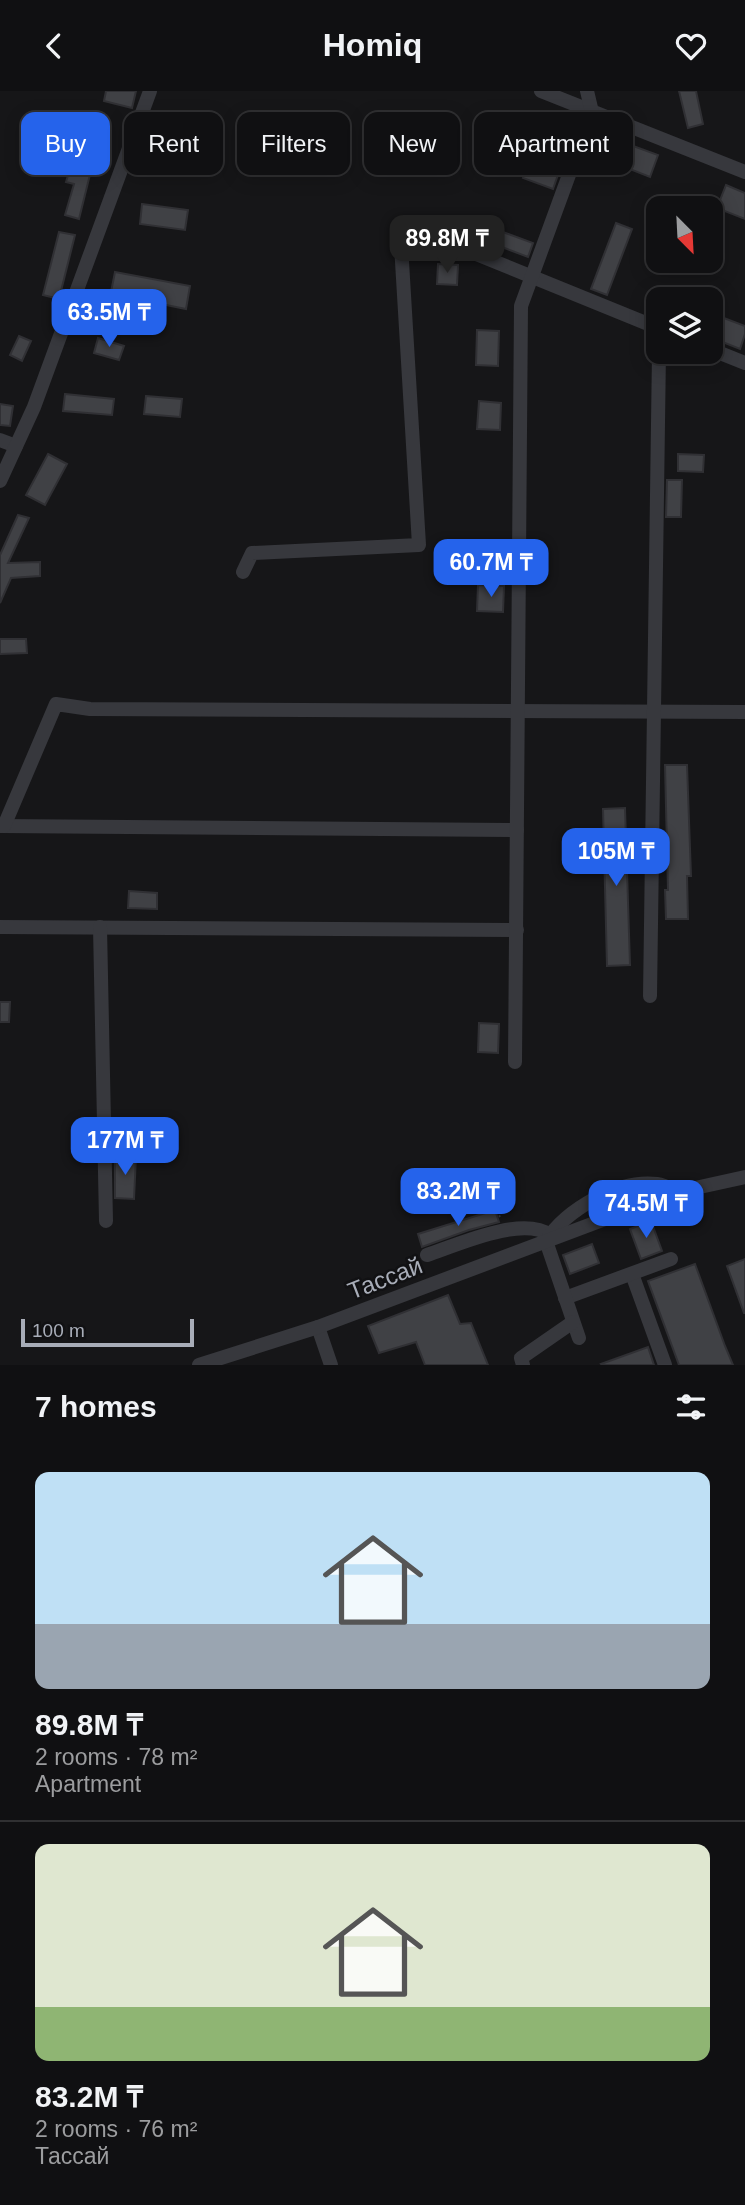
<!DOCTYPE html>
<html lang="en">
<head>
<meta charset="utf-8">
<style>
  :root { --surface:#101012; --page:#1e1e20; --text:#f1f3f6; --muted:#9c9d9f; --line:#303032; --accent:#2563eb }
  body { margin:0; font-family:Helvetica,sans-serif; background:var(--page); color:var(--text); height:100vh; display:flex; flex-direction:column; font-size:26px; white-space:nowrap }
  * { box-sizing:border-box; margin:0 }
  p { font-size:23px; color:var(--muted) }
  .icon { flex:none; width:38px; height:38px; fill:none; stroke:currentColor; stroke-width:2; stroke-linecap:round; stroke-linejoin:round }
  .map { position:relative; height:1274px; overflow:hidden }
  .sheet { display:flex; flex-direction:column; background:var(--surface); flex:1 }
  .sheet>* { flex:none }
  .banner { position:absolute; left:21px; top:21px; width:704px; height:63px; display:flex; gap:14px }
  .needle { width:46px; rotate:156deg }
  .controls { position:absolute; left:646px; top:105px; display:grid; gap:14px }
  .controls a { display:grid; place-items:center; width:77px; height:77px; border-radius:14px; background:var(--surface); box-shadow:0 4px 18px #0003,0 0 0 2px var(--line); font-size:35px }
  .scale { position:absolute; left:21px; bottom:18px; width:173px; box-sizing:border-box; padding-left:7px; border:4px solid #a8adb8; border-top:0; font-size:19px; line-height:24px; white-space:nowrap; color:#a8adb8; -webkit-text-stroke:5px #111113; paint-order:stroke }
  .price { position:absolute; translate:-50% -60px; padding:0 16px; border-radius:14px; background:var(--accent); color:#fff; font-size:23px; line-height:46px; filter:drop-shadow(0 2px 4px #0008) }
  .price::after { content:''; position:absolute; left:50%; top:42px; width:21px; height:16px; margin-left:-10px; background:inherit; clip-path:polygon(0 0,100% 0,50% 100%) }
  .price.active { background:#222; color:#fff }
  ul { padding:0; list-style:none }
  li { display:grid; align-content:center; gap:14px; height:371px; padding:0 35px }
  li+li { border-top:2px solid var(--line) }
  li span { display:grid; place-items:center; height:217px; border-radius:14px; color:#555 }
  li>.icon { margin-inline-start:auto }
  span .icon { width:126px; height:126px; fill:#fffc; stroke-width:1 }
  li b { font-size:30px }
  h2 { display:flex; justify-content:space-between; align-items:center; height:84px; padding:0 35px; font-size:30px }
  .chip { padding:0 24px; border-radius:14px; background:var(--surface); box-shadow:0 4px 18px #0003,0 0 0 2px var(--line); font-size:24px; line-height:63px }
  .chip.active { background:var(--accent); color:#fff }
  header { display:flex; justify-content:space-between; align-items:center; height:91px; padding:0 35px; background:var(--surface); font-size:32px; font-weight:700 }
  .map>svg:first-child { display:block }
  .building { fill:#404145; stroke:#303034; stroke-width:2 }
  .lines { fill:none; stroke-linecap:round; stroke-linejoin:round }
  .path { stroke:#3d3f44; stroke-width:2; stroke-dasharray:3.5 5; stroke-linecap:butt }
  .minor { stroke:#37383d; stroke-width:14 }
  .labels { text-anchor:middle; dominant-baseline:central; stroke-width:5; stroke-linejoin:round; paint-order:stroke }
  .street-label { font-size:24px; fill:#a8adb8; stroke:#111113 }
</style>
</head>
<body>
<header><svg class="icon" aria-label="back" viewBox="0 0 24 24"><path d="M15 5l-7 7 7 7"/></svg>Homiq<svg class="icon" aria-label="heart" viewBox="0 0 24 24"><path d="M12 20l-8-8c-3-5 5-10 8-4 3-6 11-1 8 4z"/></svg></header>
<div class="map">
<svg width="745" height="1274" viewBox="0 0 745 1274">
  <rect width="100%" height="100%" fill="#161618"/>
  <g class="building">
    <path d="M106,0H136L132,17L104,10Z"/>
    <path d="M679,0H696L703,33L688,37Z"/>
    <path d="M86,27L103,31L79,128L65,124L74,93L66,91L72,71L75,72Z"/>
    <path d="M165,44L205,46L204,63L165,62Z"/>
    <path d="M625,52L658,64L650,86L617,73Z"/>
    <path d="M530,67L560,78L553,98L523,87Z"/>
    <path d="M726,94L745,102V128L717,117Z"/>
    <path d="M142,113L188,119L185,139L140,133Z"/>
    <path d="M616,132L632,138L607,204L591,198Z"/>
    <path d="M500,140L533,152L528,166L494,153Z"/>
    <path d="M59,141L75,144L59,208L43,204Z"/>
    <path d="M438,173L458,174L457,194L437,193Z"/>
    <path d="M115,181L190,195L186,218L156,212L157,209L111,201Z"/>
    <path d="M716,224L745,235V243L740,258L710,246V238Z"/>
    <path d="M477,239L499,240L498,275L476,274Z"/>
    <path d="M19,245L31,250L22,270L10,264Z"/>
    <path d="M98,247L124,255L119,269L94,262Z"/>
    <path d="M65,303L114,308L112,324L63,320Z"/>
    <path d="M146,305L182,308L180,326L144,323Z"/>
    <path d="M479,310L501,312L500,339L477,338Z"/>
    <path d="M0,313L13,315L10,335L0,334Z"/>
    <path d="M48,363L67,373L45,414L26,404Z"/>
    <path d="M678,363L704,364L703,381L678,380Z"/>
    <path d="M667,389H682L681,426H666Z"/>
    <path d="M18,424L29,427L8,472L40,471V485L11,487L0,512V464Z"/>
    <path d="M478,494L504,495L503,521L477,520Z"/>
    <path d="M0,548H26L27,562L0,563Z"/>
    <path d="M665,674H687L691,785H687L688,828H666L665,799H668Z"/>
    <path d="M625,717L630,874L607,875L603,718Z"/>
    <path d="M129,800L157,802V818L128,817Z"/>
    <path d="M0,911H10L9,931H0Z"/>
    <path d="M479,932L499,933L498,962L478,961Z"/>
    <path d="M115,1064L136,1065L134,1108L115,1107Z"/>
    <path d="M495,1119L499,1131L469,1139L422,1156L418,1143Z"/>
    <path d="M651,1130L662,1160L641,1168L630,1138Z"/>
    <path d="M592,1153L599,1172L570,1183L563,1164Z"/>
    <path d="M745,1168V1222H744L727,1175Z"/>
    <path d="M695,1173L725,1255L733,1274H679L648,1190Z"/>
    <path d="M448,1204L460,1233L471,1232L488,1274H425L416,1251L379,1262L368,1235Z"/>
    <path d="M648,1256L654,1274H602L601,1273Z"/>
  </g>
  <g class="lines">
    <path class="path" d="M478,1122L496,1118L500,1126"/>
    <g class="minor">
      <path d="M541,0L745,81"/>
      <path d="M710,258L745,272"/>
      <path d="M0,349L16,355"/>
      <path d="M0,390L34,316L150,0"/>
      <path d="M243,481L252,462L419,454L401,154L432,145L658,237"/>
      <path d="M0,735L517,739"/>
      <path d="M4,735L56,613L90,618L745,621"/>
      <path d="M0,836L517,839"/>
      <path d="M100,836L106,1130"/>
      <path d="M650,905L659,261"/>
      <path d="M515,971L521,215L592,21L587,0"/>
      <path d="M427,1164C457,1154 522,1124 550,1144"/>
      <path d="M632,1183L665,1274"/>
      <path d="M565,1207L671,1168"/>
      <path d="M318,1236L331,1274"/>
      <path d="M579,1247L546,1150C566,1119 618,1088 657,1093C664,1094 671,1098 677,1101"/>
      <path d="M199,1274L318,1236L677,1101L745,1086"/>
      <path d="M523,1274L521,1267L573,1231"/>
    </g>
  </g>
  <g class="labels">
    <g class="street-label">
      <text transform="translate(385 1187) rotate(-21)">Тассай</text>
    </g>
  </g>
</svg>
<div class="controls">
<a><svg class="needle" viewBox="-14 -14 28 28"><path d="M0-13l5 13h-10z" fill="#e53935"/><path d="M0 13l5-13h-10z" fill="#9c9d9f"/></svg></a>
<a><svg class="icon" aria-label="layers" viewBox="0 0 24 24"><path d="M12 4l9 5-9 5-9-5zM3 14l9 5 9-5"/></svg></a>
</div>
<div class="scale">100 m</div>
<b class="price active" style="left:447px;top:184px">89.8M ₸</b>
<b class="price" style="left:109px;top:258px">63.5M ₸</b>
<b class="price" style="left:491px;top:508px">60.7M ₸</b>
<b class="price" style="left:616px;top:797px">105M ₸</b>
<b class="price" style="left:125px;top:1086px">177M ₸</b>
<b class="price" style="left:458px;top:1137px">83.2M ₸</b>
<b class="price" style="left:646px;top:1149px">74.5M ₸</b>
<div class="banner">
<a class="chip active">Buy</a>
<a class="chip">Rent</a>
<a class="chip">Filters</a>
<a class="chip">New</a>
<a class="chip">Apartment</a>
</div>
</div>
<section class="sheet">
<h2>7 homes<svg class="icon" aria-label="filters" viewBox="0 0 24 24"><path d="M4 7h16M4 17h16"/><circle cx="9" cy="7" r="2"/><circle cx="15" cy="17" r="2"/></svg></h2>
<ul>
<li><span style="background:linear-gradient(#bfe0f5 70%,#9aa5b1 0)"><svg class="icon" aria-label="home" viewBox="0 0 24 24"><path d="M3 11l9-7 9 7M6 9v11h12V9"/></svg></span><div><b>89.8M ₸</b><p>2 rooms · 78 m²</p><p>Apartment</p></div></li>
<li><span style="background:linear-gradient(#dfe7d0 75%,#8fb573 0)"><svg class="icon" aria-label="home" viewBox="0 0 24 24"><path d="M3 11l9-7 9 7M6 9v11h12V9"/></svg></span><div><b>83.2M ₸</b><p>2 rooms · 76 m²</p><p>Тассай</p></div></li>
</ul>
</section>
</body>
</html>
